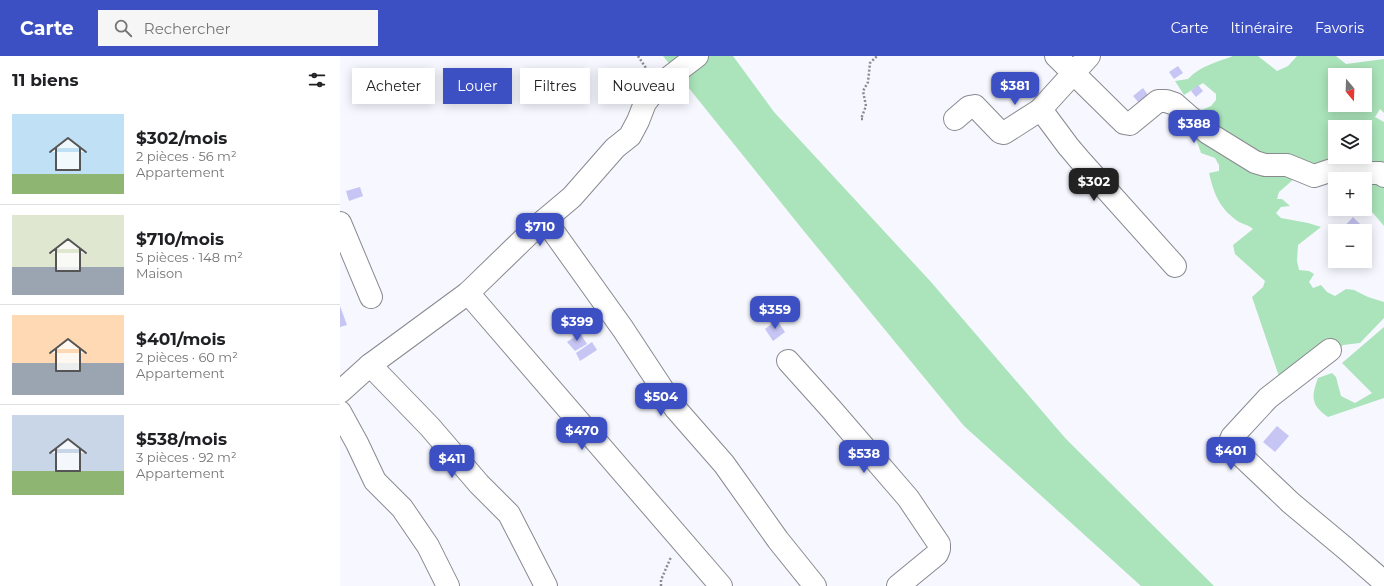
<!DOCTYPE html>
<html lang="fr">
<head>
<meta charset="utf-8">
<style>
  :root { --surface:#fff; --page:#f6f6f6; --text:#202124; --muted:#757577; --line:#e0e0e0; --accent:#3d50c3 }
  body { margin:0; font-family:Montserrat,sans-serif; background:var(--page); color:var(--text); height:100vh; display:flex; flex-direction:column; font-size:15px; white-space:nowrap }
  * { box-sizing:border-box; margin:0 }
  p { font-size:13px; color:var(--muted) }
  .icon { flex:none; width:22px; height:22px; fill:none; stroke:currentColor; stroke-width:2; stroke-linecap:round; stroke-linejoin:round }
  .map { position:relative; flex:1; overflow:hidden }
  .details { display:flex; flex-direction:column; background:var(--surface); width:340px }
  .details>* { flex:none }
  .guide { position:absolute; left:12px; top:12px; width:380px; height:36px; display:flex; gap:8px }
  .needle { width:26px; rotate:161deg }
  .buttons { position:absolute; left:988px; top:12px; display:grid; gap:8px }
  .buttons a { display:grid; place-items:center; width:44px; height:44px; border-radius:0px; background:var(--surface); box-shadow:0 2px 10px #0003; font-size:20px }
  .price { position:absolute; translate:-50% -34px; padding:0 9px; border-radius:8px; background:var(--accent); color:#fff; font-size:13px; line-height:26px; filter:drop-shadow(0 1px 2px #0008) }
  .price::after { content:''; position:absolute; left:50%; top:24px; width:12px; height:9px; margin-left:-6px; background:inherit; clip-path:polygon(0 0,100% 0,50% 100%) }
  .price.selected { background:#222; color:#fff }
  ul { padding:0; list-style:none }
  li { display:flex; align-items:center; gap:12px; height:100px; padding:0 12px }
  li+li { border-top:1px solid var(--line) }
  li span { display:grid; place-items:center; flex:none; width:112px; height:80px; border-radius:0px; color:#555 }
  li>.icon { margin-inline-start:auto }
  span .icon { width:48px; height:48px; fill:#fffc; stroke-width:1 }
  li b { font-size:17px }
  h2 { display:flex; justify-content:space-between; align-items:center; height:48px; padding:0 12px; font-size:17px }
  .chip { padding:0 14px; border-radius:0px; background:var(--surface); box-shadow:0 2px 10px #0003; font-size:14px; line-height:36px }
  .chip.selected { background:var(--accent); color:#fff }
  header { display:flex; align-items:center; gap:24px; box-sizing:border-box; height:56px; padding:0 20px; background:var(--accent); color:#fff }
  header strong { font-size:19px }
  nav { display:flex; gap:22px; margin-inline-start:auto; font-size:14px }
  .search { width:280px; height:36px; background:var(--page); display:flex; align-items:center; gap:10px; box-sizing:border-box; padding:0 14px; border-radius:0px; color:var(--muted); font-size:15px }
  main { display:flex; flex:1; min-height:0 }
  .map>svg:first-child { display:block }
  .green { fill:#abe4ba; fill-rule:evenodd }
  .building { fill:#c6c5f4 }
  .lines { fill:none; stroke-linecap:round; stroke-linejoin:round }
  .minor-casing { stroke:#898990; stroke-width:24 }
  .path { stroke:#8a8a90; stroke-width:2.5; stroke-dasharray:2 2; stroke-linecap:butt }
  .minor { stroke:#fff; stroke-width:22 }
</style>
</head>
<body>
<header>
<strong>Carte</strong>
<div class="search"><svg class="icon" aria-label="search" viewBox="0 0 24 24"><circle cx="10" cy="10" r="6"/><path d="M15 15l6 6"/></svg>Rechercher</div>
<nav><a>Carte</a><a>Itinéraire</a><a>Favoris</a></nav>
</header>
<main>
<section class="details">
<h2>11 biens<svg class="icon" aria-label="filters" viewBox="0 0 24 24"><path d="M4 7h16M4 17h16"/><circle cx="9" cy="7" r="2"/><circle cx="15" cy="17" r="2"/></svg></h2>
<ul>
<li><span style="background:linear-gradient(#bfe0f5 75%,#8fb573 0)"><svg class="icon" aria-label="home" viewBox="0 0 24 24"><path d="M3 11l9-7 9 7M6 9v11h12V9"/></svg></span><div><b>$302/mois</b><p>2 pièces · 56 m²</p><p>Appartement</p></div></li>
<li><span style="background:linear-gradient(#dfe7d0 65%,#9aa5b1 0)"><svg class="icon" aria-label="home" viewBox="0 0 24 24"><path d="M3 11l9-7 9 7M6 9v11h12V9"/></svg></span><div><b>$710/mois</b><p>5 pièces · 148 m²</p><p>Maison</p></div></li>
<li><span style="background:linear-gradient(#ffd9b3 60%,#9aa5b1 0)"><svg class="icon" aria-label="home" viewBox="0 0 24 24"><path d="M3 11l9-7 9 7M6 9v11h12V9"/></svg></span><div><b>$401/mois</b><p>2 pièces · 60 m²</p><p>Appartement</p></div></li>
<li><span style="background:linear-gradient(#c9d6e8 70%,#8fb573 0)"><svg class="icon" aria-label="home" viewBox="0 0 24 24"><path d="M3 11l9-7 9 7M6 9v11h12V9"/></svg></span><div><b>$538/mois</b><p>3 pièces · 92 m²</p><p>Appartement</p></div></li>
</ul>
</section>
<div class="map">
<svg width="1044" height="530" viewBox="0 0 1044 530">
  <rect width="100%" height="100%" fill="#f7f7ff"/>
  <g class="green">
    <path d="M323,0H393L434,56L591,226L726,383L874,530H801L624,370L463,174Z"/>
    <path d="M893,0H918L937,15L948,10L957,0H996L1006,8L1044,3V57L1040,53L1035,61L1044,66V170L1033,157L1025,152V123H995V126L990,122L962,116L939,136L937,143H942L950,150L941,151L936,157L941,162L968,167L981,171L958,189L957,205L959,214L969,215L974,218L969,226L973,232L981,229L987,236L995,240L1006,233L1014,234L1028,241L1044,246V262L1020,287L1003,289L973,322L946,341L912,241L923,231L925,225L895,198L893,189L913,173C907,168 901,168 896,164C879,151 874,138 869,117L879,115V109L875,102L861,97L845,52L854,51L862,54L871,50L876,44V38L863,27L844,39L835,25L848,23C860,10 877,6 893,0ZM995,19H1025V49H995ZM995,71H1025V101H995Z"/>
    <path d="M1044,271V342L988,361C971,349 971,341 978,322L992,317L996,321L1001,340L1015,347L1032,337L1002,307Z"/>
  </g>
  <g class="building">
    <path d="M838,10L843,17L834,23L829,16Z"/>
    <path d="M858,29L863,35L856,41L851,35Z"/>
    <path d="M803,32L808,39L799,47L793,40Z"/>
    <path d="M20,131L23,140L9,145L6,135Z"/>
    <path d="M1013,161L1020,168L1013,175H1000Z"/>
    <path d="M0,250L7,269L0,271Z"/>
    <path d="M437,264L445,276L433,285L425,273Z"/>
    <path d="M240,277L247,288L235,295L227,286Z"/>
    <path d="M252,286L257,294L240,305L236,297Z"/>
    <path d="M937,370L949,380L935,396L923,386Z"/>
  </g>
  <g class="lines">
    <defs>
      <g id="minor">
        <path d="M716,0L784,67L790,68L818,45H826L835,48L868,77L915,106L925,109H947L974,120L1007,109L1030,117H1040L1044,120"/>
        <path d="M700,54L705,59L728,90L739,103L835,210"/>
        <path d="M615,63L629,51L635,50L660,76L664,77L700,54L749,0"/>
        <path d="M205,164L283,273L335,352L384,408L438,484L475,530"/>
        <path d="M0,167L31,241"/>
        <path d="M128,237L381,530"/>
        <path d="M990,294L928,342L892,381L890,386L891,390L951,447L1005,492L1044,526"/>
        <path d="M448,305L492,354L568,442L599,488V493L597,498L558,530"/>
        <path d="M30,309L90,371L139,428L169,458L206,530"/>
        <path d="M0,336L30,309L128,237L194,173L232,141L275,92L290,80L298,65L305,47L318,30L357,0"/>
        <path d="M0,356L17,387L35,425L62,452L88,490L108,530"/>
      </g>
    </defs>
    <use href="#minor" class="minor-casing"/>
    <g class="path">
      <path d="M298,0L308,15"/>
      <path d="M523,63H521L526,50L523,35L528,26L530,7L537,0"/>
      <path d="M321,530V524L331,501"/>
    </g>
    <use href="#minor" class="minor"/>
  </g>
</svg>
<div class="buttons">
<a><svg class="needle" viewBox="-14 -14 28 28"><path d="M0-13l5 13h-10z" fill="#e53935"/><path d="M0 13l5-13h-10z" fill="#757577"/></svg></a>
<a><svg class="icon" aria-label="layers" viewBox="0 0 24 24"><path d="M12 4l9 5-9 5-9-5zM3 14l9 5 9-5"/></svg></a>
<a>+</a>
<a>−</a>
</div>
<b class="price" style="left:675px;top:50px">$381</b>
<b class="price" style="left:854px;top:88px">$388</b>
<b class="price selected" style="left:754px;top:146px">$302</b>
<b class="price" style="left:200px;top:191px">$710</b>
<b class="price" style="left:435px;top:274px">$359</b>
<b class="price" style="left:237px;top:286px">$399</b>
<b class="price" style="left:321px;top:361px">$504</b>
<b class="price" style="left:242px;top:395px">$470</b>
<b class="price" style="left:891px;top:415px">$401</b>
<b class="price" style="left:524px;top:418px">$538</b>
<b class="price" style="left:112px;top:423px">$411</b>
<div class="guide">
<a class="chip">Acheter</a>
<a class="chip selected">Louer</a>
<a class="chip">Filtres</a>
<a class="chip">Nouveau</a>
</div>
</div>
</main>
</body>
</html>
